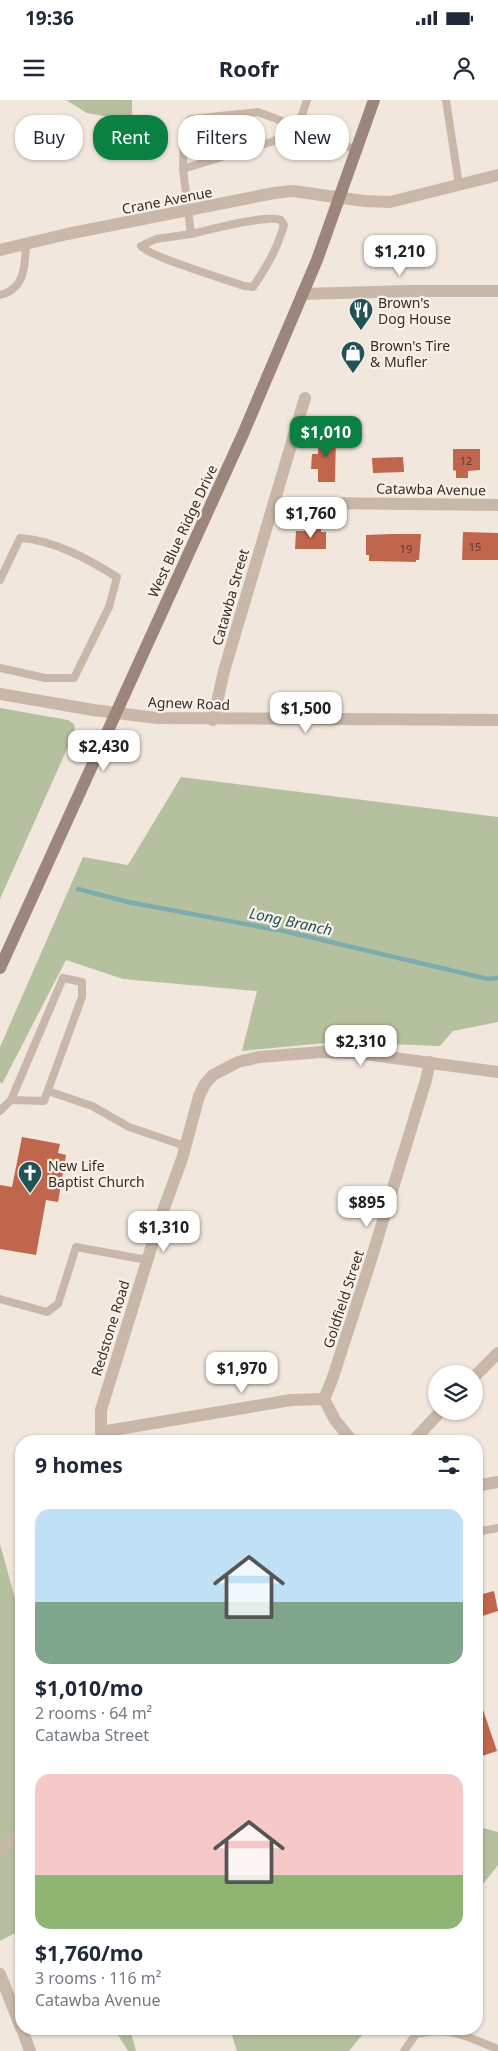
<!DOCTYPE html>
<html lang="en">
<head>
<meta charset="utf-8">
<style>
  :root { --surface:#fff; --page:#f6f6f7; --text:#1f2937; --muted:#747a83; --accent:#0b8043 }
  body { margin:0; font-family:"Noto Sans",sans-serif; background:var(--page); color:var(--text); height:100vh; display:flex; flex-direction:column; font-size:19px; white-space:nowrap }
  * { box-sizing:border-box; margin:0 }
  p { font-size:16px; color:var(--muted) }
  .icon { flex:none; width:28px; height:28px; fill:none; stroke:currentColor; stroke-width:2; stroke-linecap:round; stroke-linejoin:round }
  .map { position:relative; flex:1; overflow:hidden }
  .panel { position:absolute; left:15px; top:1335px; width:468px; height:600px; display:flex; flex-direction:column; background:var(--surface); border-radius:20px; box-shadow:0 1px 4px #0004 }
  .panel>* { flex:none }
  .banner { position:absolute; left:15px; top:15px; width:469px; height:45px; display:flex; gap:10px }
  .tools { position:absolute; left:428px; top:1265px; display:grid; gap:10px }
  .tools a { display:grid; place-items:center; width:55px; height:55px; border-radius:50%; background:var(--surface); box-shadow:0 1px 4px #0004; font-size:25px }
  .price { position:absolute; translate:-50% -42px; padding:0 11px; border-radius:10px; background:#fff; color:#222; font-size:16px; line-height:32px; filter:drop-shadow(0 1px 2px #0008) }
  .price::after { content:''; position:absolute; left:50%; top:30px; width:15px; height:11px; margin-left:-8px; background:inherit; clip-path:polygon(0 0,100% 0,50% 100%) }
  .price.selected { background:var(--accent); color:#fff }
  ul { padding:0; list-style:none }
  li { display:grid; align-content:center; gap:10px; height:265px; padding:0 20px }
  li span { display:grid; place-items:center; height:155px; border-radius:15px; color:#555 }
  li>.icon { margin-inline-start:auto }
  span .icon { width:90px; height:90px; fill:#fffc; stroke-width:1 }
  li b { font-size:21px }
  h2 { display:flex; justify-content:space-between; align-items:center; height:60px; padding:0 20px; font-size:21px }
  .tag { padding:0 18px; border-radius:20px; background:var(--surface); box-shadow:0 1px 4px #0004; font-size:18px; line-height:45px }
  .tag.selected { background:var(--accent); color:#fff }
  .status { display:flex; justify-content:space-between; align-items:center; height:35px; padding:0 25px; background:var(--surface); direction:ltr }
  .status svg { height:14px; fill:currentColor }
  header { display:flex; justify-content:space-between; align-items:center; height:65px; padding:0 20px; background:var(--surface); font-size:22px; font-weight:700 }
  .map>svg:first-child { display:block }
  .green { fill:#b5c09e }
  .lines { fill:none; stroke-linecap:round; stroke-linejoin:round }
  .stream { stroke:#7dacad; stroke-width:4.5 }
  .building { fill:#c0664c }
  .service { stroke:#c9b7a9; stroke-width:8 }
  .minor { stroke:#c9b7a9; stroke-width:12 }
  .tertiary { stroke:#c9b7a9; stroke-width:12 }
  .secondary { stroke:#9c867b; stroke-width:12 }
  .labels { text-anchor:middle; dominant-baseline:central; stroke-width:4.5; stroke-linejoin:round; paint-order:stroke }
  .number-label { font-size:11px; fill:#583b32 }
  .street-label { font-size:14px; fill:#362d29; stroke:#f9f1e9 }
  .poi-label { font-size:14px; fill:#362d29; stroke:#f9f1e9; text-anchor:start }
  .water-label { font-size:15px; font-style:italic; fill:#205356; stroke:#f9f1e9 }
</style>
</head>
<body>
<div class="status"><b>19:36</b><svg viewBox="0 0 49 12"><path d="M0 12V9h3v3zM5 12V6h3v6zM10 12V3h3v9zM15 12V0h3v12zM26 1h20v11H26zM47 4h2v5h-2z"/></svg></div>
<header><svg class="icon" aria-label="menu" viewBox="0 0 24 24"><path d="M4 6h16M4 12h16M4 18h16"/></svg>Roofr<svg class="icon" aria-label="person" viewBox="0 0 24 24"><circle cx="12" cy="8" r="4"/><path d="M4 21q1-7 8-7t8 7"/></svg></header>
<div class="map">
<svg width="498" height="1951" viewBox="0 0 498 1951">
  <rect width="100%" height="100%" fill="#f1e7dd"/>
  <g class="green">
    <path d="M66,0H132V21L87,13Z"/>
    <path d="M0,608L68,620L74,624L75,631L0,799Z"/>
    <path d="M181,677L498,717V922L453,931L440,946L336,942L242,951L257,891L123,879L66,860L2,984L0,982V947L83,757L128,765Z"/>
    <path d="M0,1444L21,1520V1830L0,1841Z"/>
    <path d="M476,1726L498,1732V1765L476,1793Z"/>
    <path d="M114,1929H130L136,1951H128Z"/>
    <path d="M230,1929H367L349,1951H237Z"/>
  </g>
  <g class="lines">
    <path class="stream" d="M78,789L128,802L288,832L488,879L498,878"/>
  </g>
  <g class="building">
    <path d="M319,334H336L335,382H318V369H311L312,354H318Z"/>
    <path d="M453,349H480V370L468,371V378H456V371L453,370Z"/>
    <path d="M403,357L404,372L373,373L372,358Z"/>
    <path d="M306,428H321V432H326V449H295L296,431H306Z"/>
    <path d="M463,432L498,433V460H462Z"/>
    <path d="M392,434H421L419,460H416V462L369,461V455H366V435Z"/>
    <path d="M22,1037L60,1044L58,1053L66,1055L58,1102L46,1100L36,1155L0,1149V1085L12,1087Z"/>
    <path d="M494,1491L498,1511L476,1518V1496Z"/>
    <path d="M476,1595H478L497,1651L476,1658Z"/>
  </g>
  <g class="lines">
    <g class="service">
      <path d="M446,0L459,85"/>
      <path d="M183,69L274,41L298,27L356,50"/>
      <path d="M191,134C209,130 266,114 281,120L284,125C278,147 268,165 255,184L253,187L244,186C227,180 148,156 141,146L156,139L191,134L183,69L184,27L191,19L258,12L298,27L307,0"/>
      <path d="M0,195C25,189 25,166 26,144"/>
      <path d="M0,480L20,438C54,440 88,459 117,477L109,507L74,578H45L0,568"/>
      <path d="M48,991L92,1006L129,1027L185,1046"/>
      <path d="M0,1011L11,1000L63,878L82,882V897L44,1001L11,1000"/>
      <path d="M0,1199L47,1212L58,1204L76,1147L147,1160"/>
      <path d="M476,1432L498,1428"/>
      <path d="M404,1951L416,1934C452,1927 465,1936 498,1949"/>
    </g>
    <g class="minor">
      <path d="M0,150L67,134L274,93L293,91L364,101L390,102L498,75"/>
      <path d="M302,194L411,191H498"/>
      <path d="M273,405L319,403L498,405"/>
      <path d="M0,594L93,610L157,618L498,620"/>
      <path d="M213,620L224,571L305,298"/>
      <path d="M324,1299L332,1280L370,1163L426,980L430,962"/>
      <path d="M352,1341L335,1320L324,1299L291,1300L101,1332V1310L160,1119L182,1059L199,996L205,984L213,975L238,962L259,957L321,952L357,953L498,972"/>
      <path d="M476,1386L498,1382"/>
      <path d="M0,1874L21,1928"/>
      <path d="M22,1929L30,1951"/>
    </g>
    <g class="tertiary">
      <path d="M474,1277L498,1253"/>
      <path d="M413,1341L441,1311"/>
      <path d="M0,1751L21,1731"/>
    </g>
    <path class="secondary" d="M0,868L243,334L317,160L374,0"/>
  </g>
  <defs>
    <symbol id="restaurant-pin" viewBox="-11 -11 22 30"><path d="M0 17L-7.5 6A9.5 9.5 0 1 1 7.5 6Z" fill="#205356" stroke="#f9f1e9"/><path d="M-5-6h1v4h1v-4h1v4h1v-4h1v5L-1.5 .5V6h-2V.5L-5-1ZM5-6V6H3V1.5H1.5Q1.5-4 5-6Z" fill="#fff"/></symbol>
    <symbol id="shop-pin" viewBox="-11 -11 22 30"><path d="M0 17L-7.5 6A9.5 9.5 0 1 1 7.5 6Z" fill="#205356" stroke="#f9f1e9"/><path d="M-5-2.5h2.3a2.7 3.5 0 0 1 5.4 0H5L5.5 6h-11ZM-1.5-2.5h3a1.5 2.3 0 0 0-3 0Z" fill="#fff"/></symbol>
    <symbol id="church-pin" viewBox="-11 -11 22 30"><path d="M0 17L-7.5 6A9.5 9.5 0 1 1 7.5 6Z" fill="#205356" stroke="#f9f1e9"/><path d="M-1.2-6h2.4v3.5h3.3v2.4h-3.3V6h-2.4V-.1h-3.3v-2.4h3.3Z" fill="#fff"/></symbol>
  </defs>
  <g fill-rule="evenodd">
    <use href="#restaurant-pin" x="347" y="196" width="28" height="38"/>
    <use href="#shop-pin" x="339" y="239" width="28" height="38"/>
    <use href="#church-pin" x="16" y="1059" width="28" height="38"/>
  </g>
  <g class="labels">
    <g class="number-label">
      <text x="466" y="360">12</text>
      <text x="475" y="446">15</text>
      <text x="406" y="448">19</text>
    </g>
    <g class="street-label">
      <text transform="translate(167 100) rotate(-11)">Crane Avenue</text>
      <text transform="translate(431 389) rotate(1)">Catawba Avenue</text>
      <text transform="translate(182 431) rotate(-65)">West Blue Ridge Drive</text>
      <text transform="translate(230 497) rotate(-74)">Catawba Street</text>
      <text transform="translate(189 603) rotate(2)">Agnew Road</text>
      <text transform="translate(343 1199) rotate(-72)">Goldfield Street</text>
      <text transform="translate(110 1228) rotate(-73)">Redstone Road</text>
    </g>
    <g class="poi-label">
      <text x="378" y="202">Brown's<tspan x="378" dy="16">Dog House</tspan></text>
      <text x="370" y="245">Brown's Tire<tspan x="370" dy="16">&amp; Mufler</tspan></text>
      <text x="48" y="1065">New Life<tspan x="48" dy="16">Baptist Church</tspan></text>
    </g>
    <g class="water-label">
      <text transform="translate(291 821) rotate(12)">Long Branch</text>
    </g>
  </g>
</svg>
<div class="tools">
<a><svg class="icon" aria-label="layers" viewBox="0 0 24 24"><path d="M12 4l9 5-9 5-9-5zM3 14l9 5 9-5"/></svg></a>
</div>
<b class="price" style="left:400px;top:177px">$1,210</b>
<b class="price selected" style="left:326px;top:358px">$1,010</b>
<b class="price" style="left:311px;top:439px">$1,760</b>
<b class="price" style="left:306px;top:634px">$1,500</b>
<b class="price" style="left:104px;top:672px">$2,430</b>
<b class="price" style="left:361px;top:967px">$2,310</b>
<b class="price" style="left:367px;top:1128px">$895</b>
<b class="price" style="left:164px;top:1153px">$1,310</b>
<b class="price" style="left:242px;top:1294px">$1,970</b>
<div class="banner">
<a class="tag">Buy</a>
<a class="tag selected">Rent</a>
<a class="tag">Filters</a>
<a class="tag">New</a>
</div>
<section class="panel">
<h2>9 homes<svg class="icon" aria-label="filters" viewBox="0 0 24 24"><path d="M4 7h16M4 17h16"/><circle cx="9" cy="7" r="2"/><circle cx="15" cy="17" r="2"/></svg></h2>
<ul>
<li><span style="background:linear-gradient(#bfe0f5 60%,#7fa58c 0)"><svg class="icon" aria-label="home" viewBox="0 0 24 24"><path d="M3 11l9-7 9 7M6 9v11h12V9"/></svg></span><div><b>$1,010/mo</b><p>2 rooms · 64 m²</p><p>Catawba Street</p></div></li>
<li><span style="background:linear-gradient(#f6c9c9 65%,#8fb573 0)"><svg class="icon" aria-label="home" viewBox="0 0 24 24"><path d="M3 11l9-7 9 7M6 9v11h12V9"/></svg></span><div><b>$1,760/mo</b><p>3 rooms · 116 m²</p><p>Catawba Avenue</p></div></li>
</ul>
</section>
</div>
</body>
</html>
